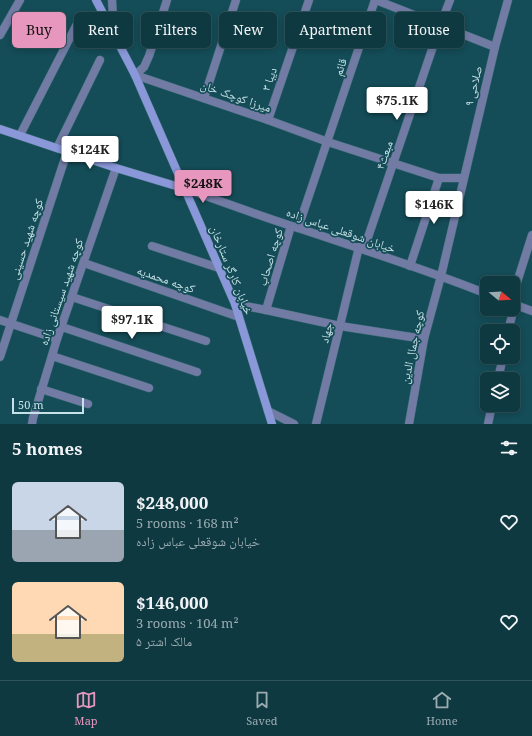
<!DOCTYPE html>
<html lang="en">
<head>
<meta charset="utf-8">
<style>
  :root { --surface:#0f3941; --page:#1d444c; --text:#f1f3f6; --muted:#9bacb1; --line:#2f535a; --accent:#e797bd }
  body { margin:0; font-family:"Noto Serif","Noto Naskh Arabic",serif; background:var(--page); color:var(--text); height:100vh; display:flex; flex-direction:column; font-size:15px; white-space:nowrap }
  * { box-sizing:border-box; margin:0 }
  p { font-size:13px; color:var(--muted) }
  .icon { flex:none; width:22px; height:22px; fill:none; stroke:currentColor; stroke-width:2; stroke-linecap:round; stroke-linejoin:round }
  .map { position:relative; height:424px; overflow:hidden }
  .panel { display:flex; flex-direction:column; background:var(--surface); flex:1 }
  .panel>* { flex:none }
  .guide { position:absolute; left:12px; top:12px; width:508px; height:36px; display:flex; gap:8px }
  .needle { width:26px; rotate:108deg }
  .buttons { position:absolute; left:480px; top:276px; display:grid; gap:8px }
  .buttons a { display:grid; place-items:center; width:40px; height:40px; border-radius:6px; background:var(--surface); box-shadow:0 2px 6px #0003,0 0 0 1px var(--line); font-size:20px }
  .scale { position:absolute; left:12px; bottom:10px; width:72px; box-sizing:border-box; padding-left:4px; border:2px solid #c6e1e7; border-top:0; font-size:11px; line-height:14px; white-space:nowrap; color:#c6e1e7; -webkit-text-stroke:3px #144c57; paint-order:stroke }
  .price { position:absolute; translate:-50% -34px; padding:0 9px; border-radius:4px; background:#fff; color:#222; font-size:13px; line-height:26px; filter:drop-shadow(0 1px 2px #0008) }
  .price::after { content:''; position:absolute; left:50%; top:24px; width:12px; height:9px; margin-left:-6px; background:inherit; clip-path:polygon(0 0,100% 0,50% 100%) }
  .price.selected { background:var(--accent); color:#111 }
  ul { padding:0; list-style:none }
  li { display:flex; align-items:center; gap:12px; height:100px; padding:0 12px }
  li span { display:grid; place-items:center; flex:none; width:112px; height:80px; border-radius:6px; color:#555 }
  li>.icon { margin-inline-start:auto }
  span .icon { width:48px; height:48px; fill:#fffc; stroke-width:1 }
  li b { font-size:17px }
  h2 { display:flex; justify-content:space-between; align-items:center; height:48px; padding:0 12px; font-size:17px }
  .pill { padding:0 14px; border-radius:6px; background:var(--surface); box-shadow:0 2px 6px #0003,0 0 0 1px var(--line); font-size:14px; line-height:36px }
  .pill.selected { background:var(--accent); color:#111 }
  .tab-bar { display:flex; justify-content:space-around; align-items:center; height:56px; border-top:1px solid var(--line); background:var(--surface); font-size:11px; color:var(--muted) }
  .tab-bar a { display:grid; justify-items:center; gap:2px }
  .tab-bar .selected { color:var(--accent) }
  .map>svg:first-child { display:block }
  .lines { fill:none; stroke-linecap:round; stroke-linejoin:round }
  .street-casing { stroke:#386a74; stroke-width:9 }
  .secondary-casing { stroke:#386a74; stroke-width:9 }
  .street { stroke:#717ba4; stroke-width:8 }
  .secondary { stroke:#8a98d9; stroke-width:8 }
  .labels { text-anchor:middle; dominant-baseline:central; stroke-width:3.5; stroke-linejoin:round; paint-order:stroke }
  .street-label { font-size:12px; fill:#c6e1e7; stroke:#144c57 }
</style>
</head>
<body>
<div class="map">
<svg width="532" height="424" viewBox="0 0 532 424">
  <rect width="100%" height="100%" fill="#144c57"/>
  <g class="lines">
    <defs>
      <g id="street">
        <path d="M112,0L114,35"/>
        <path d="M167,0L149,56L144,67L135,75L268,120L328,142L439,178H463"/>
        <path d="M376,0L495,47"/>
        <path d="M0,35L20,0"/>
        <path d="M204,98L236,0"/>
        <path d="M268,120L309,0"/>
        <path d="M20,135L79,20"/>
        <path d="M57,148L100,60"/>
        <path d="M186,189C223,202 260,216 298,228C361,249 425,269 487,294"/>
        <path d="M298,228L375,0"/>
        <path d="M152,246L219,268"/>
        <path d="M364,249L440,26L450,0"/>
        <path d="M84,263L239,317"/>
        <path d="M410,266L439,178"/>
        <path d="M513,295L532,235"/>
        <path d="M72,297L206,341"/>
        <path d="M235,304L266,310L291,226"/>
        <path d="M513,304L532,311"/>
        <path d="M266,310L340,326L424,339"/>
        <path d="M0,320L57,339"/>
        <path d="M62,327L197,372"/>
        <path d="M508,331L515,304"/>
        <path d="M52,356L149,388"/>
        <path d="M0,357L67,152"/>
        <path d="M498,379L503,357"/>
        <path d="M41,389L88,404"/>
        <path d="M268,411L294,424"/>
        <path d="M32,424L33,418L57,339L116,168"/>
        <path d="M316,424L359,247"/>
        <path d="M409,424L424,339L441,276L495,47L508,0"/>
        <path d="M488,424L492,405"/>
      </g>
      <g id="secondary">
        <path d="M96,0L135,75L235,304L272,424"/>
        <path d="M0,129L116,168L186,189"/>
      </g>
    </defs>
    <use href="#street" class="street-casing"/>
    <use href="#secondary" class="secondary-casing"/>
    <use href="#street" class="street"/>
    <use href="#secondary" class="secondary"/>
  </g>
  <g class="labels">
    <g class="street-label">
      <text transform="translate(340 67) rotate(-72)">قائم</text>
      <text transform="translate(269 79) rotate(-71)">دیبا ۳</text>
      <text transform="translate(473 86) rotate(-76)">صلاحی ۹</text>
      <text transform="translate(236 96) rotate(19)">میرزا کوچک خان</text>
      <text transform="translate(384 155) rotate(-71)">مبعث۴</text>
      <text transform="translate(341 230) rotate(19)">خیابان شوقعلی عباس زاده</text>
      <text transform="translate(26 239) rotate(-72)">کوچه شهید حسینی</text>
      <text transform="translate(270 257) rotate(-73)">کوچه اصحاب</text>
      <text transform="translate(232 270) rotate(68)">خیابان کارگر ستارخان</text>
      <text transform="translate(166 279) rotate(19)">کوچه محمدیه</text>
      <text transform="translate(61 292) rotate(-71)">کوچه شهید سیستانی زاده</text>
      <text transform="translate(326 333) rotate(-77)">جهاد</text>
      <text transform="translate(412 347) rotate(-78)">کوچه جمال الدین</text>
    </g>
  </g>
</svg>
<div class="buttons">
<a><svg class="needle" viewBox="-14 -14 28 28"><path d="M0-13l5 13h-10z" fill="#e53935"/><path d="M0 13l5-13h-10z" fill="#9bacb1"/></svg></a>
<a><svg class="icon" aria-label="locate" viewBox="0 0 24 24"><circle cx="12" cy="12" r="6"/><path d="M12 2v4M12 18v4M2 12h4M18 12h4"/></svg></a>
<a><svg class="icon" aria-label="layers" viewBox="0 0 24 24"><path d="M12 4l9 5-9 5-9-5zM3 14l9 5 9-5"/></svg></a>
</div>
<div class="scale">50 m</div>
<b class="price" style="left:397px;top:121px">$75.1K</b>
<b class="price" style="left:90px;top:170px">$124K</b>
<b class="price selected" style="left:203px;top:204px">$248K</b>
<b class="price" style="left:434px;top:225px">$146K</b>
<b class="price" style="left:132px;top:340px">$97.1K</b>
<div class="guide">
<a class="pill selected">Buy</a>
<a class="pill">Rent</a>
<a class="pill">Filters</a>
<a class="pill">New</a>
<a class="pill">Apartment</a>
<a class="pill">House</a>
</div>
</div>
<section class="panel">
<h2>5 homes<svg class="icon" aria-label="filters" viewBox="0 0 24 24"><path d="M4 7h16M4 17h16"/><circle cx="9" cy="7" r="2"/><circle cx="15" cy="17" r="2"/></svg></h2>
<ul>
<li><span style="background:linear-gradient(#c9d6e8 60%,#9aa5b1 0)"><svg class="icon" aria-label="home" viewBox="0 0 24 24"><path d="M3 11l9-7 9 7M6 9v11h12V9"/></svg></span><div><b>$248,000</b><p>5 rooms · 168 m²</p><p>خیابان شوقعلی عباس زاده</p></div><svg class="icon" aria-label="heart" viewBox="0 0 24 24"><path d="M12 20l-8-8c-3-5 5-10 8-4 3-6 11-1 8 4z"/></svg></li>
<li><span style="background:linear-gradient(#ffd9b3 65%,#c2b280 0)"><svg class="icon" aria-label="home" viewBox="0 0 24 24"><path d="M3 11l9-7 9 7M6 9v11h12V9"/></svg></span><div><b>$146,000</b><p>3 rooms · 104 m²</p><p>مالک اشتر ۵</p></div><svg class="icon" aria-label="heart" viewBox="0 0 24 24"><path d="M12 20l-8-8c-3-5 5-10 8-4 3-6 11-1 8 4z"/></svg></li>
</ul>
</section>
<nav class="tab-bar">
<a class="selected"><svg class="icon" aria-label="map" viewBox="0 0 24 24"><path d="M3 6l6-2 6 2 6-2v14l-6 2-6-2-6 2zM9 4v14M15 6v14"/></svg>Map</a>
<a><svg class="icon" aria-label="saved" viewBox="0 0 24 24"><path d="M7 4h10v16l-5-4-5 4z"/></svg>Saved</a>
<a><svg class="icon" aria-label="home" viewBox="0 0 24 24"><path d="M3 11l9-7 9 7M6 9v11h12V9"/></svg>Home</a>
</nav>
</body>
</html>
